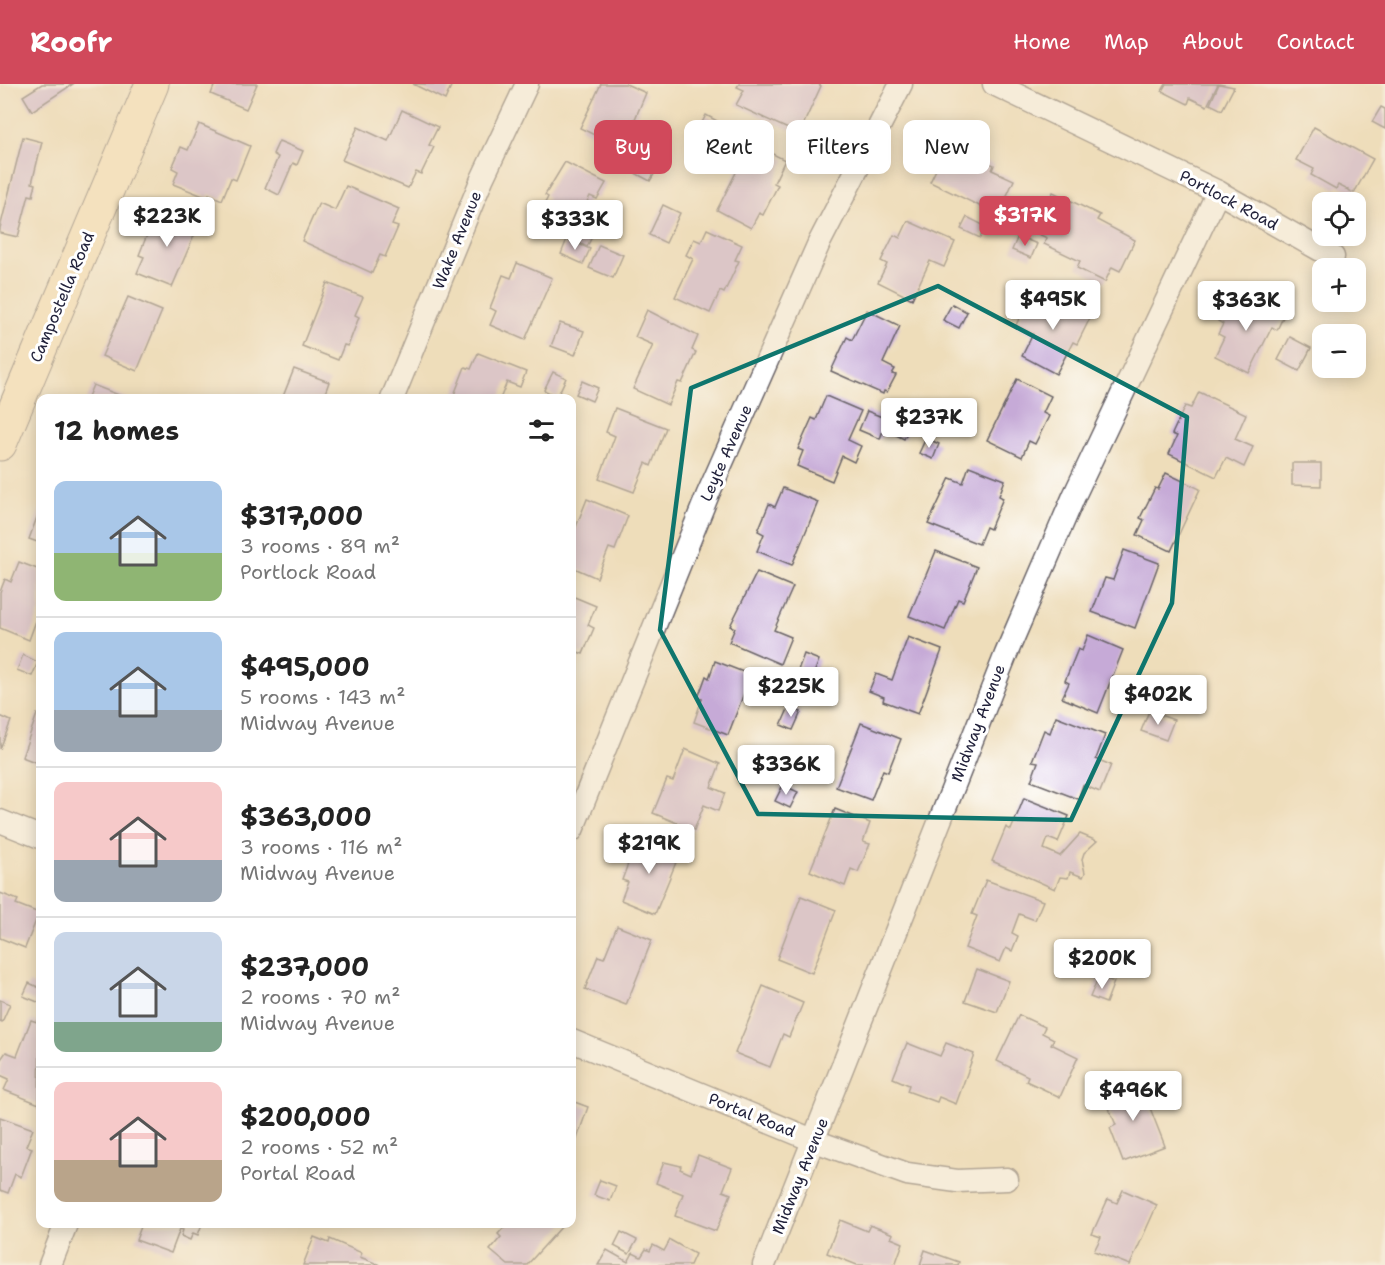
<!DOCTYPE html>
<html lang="en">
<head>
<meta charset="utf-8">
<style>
  :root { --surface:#fff; --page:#f6f6f6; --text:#222; --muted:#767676; --line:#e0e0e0; --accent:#d1495b }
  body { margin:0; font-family:"Shantell Sans",sans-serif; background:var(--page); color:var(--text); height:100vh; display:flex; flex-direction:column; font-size:22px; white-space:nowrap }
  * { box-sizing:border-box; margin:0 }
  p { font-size:20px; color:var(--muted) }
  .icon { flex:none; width:33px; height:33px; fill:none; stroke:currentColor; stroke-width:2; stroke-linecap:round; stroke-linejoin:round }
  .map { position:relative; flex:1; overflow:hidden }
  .sheet { position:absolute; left:36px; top:310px; width:540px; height:834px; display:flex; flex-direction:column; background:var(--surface); border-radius:12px; box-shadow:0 3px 15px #0003 }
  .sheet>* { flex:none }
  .hud { position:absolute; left:594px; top:36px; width:570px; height:54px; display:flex; gap:12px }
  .controls { position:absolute; left:1312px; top:108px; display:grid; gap:12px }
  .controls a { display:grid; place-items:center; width:54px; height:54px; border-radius:12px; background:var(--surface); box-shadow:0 3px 15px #0003; font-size:30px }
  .price { position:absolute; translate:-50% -51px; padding:0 14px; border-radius:6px; background:#fff; color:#222; font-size:20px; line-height:39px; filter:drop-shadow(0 2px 3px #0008) }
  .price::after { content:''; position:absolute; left:50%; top:36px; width:18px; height:14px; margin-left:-9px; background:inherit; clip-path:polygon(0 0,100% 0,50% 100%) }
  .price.selected { background:var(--accent); color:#fff }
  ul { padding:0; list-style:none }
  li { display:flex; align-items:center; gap:18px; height:150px; padding:0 18px }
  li+li { border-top:2px solid var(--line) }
  li span { display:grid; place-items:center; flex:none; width:168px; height:120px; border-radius:12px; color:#555 }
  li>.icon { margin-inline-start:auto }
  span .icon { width:72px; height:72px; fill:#fffc; stroke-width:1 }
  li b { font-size:26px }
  h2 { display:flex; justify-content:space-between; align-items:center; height:72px; padding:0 18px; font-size:26px }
  .pill { padding:0 21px; border-radius:12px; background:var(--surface); box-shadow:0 3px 15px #0003; font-size:21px; line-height:54px }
  .pill.selected { background:var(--accent); color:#fff }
  header { display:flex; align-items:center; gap:36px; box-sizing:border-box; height:84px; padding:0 30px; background:var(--accent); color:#fff }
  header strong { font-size:28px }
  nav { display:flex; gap:33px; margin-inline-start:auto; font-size:21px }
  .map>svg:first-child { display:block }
  .building { fill:#c6aad7 }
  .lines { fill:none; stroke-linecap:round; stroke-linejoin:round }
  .minor-casing { stroke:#696367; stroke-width:25 }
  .secondary-casing { stroke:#696367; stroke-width:35 }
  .minor { stroke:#fff; stroke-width:22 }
  .secondary { stroke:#fbe6c4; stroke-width:33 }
  .marked { fill:none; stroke:#0f766e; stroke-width:4.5; stroke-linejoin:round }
  .labels { text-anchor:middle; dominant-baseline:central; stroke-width:6; stroke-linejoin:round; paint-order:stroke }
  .street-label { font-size:16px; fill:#22223b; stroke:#fff }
</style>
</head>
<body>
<header>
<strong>Roofr</strong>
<nav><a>Home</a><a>Map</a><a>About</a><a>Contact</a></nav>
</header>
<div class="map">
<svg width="1385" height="1181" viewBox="0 0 1385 1181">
  <rect width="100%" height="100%" fill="#fff"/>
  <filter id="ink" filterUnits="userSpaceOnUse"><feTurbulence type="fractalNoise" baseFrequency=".0167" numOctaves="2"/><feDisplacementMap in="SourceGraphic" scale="12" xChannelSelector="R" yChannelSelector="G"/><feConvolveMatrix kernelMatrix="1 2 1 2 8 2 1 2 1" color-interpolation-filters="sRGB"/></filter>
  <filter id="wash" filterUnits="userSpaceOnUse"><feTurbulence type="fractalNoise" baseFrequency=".008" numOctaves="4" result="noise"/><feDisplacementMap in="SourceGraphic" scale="24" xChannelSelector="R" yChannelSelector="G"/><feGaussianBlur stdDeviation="1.35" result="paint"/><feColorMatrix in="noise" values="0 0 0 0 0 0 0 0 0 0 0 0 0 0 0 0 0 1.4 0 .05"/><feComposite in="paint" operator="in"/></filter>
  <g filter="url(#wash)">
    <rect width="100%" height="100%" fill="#eeddba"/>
    <g id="blocks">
      <g class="building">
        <path d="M42,0H73L32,27L23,12Z"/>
        <path d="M215,0H257L246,25L211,10Z"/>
        <path d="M413,0H452L445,16Z"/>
        <path d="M601,0H626L646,9L629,49L626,47L619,63L580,44Z"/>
        <path d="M739,0H818L821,2L799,50L736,21L744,6L737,3Z"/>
        <path d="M1166,0H1218L1207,22L1190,14L1188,20L1162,7Z"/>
        <path d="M1219,0L1234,3L1222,26L1210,20Z"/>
        <path d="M1381,23L1385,25V45L1372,38Z"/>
        <path d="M402,26L438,43L429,61L434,63L421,90L416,88L408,104L342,76L358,43L388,57Z"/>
        <path d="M706,31L719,38L709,56L696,50Z"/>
        <path d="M199,40L250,62L236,96L231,94L222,116L209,110L208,114L173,100L178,87L172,84L181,63L188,66Z"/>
        <path d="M1314,43L1373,75L1354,109L1338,101L1336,105L1311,91L1314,85L1296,76Z"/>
        <path d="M23,53L42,58L32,99L36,100L33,112L29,111L18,153L0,149V144Z"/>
        <path d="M279,57L303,67L297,81L293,79L279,111L265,104L278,73L273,70Z"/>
        <path d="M751,59L785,76L774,99L778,101L763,131L759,129L751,144L717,126Z"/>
        <path d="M947,63L961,70L963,66L994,81L992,86L1014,96L998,131L930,98Z"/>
        <path d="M648,67L663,75L650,97L635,89Z"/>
        <path d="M565,78L606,99L597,115L590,112L577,138L595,146L587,163L536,137L548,113L545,111Z"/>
        <path d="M346,102L399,125L392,141L398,143L385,173L380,171L372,189L302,157L319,119L335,126Z"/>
        <path d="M1053,108L1100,131L1097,136L1135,156L1120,187L1112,183L1105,198L1077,184L1080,177L1044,160L1047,154L1034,148Z"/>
        <path d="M663,121L680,129L666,159L649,151Z"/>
        <path d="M164,125L199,140L172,203L137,189L144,173L139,171L151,141L156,144Z"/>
        <path d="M967,133L985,142L980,154L961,145Z"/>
        <path d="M908,137L955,158L944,183L930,177L912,215L878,198L887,180L881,177L894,151L900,154Z"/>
        <path d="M707,145L742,161L735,176L739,177L724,209L720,207L710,229L675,213L693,175L686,171L694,155L701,158Z"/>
        <path d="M1018,152L1037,160L1031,174L1012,166Z"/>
        <path d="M567,155L590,165L583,180L561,170Z"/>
        <path d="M599,161L623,171L613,194L589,184Z"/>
        <path d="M517,179L552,194L525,256L490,241L496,227L490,224L503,191L511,194Z"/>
        <path d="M327,199L363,213L355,231L359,233L348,262L344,261L338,276L302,262Z"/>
        <path d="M1053,208L1093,228L1077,260L1073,258L1056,290L1022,272L1033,250L1016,241L1027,219L1043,228Z"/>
        <path d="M1245,211L1284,231L1277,246L1272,243L1249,289L1215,272L1224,253L1218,250L1223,240L1218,237L1229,216L1232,218L1225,236L1231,224L1236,227Z"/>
        <path d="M128,213L162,227L137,287L102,272Z"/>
        <path d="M952,220L967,228L959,244L943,236Z"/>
        <path d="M647,226L698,252L692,266L696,268L682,299L678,298L668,321L633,305L653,261L635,253Z"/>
        <path d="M867,226L900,242L883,279L895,285L892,290L896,291L887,308L884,307L883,310L831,287L847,253L852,256Z"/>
        <path d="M560,239L584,247L575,271L551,262Z"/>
        <path d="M1290,253L1311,264L1299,287L1278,276Z"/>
        <path d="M478,269L526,288L520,303L507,298L500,315H460L454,311L465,283L471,285Z"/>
        <path d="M294,285L329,298L323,315H282Z"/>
        <path d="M553,288L566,294L557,313L544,306Z"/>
        <path d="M1017,295L1051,312L1043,329L1049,332L1035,360L1029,357L1022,373L987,356Z"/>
        <path d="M582,297L598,304L592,317L576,310Z"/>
        <path d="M93,301L129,315H87Z"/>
        <path d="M1199,308L1246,330L1235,355L1253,363L1244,383L1226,374L1216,393L1169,370L1177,352L1172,350L1185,322L1191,324Z"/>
        <path d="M826,312L861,327L848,356L861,362L854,378L842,372L832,397L797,382L803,367L798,365L812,334L816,336Z"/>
        <path d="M615,324L666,344L651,382L646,379L634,408L599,395L615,352L606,348Z"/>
        <path d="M867,327L887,335L880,355L859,346Z"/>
        <path d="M894,334L910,342L904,355L888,347Z"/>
        <path d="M926,354L939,360L933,375L919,369Z"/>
        <path d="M1292,379H1321V402L1292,401Z"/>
        <path d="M969,382L1005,396L999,412L1003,414L990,445L986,443L979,460L928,440L950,394L963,399Z"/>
        <path d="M1166,389L1200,405L1171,467L1137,451L1144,436L1140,434L1155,404L1158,405Z"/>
        <path d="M783,404L818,418L792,481L757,467L764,450L758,447L769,420L775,423Z"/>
        <path d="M587,415L628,432L615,466L609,464L597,494L572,483V453Z"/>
        <path d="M40,425V459L29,455Z"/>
        <path d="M1124,466L1159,479L1135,544L1092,528L1105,494L1113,496Z"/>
        <path d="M936,467L977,483L963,517L958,515L945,546L909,532Z"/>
        <path d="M19,478L40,486V526L29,556L0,544V508L5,495L11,498Z"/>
        <path d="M757,488L793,503L774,546L791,553L780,580L729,558L735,544L730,542Z"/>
        <path d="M572,512L596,522L588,541L594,544L583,570L578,568L572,582Z"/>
        <path d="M1088,551L1123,566L1098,629L1062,614L1069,599L1065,597L1078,565L1082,567Z"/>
        <path d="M908,553L942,566L918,630L883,617L884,613L869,607L876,590L892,596Z"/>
        <path d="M804,570L819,576L813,592L798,586Z"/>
        <path d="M23,571L38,578L32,592L17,586Z"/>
        <path d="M715,577L751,591L728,651L694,638L702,615L698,614L706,592L709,594Z"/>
        <path d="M789,623L801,628L793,646L781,641Z"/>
        <path d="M1149,627L1174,636L1166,656L1141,647Z"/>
        <path d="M37,630L40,631V680L22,673Z"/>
        <path d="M0,632L11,637L0,665Z"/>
        <path d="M1056,632L1105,651L1096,675L1111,681L1100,708L1083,701L1078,715L1031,697L1038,678L1032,677L1044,646L1050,649Z"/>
        <path d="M861,639L901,655L888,688L883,686L871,716L836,703Z"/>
        <path d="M685,665L720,680L711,703L725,709L718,727L704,721L694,746L653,729L667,695L673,697Z"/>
        <path d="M783,701L798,708L790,724L775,717Z"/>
        <path d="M1024,714L1069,732L1058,758L1048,754L1044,765L1060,772L1080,750L1097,757L1084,769L1082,775L1085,789L1083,793L1070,788L1068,794L1060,793L1055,805L992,777L1006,743L1011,746Z"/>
        <path d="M835,725L870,739L863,758L870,760L858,788L851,785L845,802L810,787Z"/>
        <path d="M646,753L681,766L655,830L621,816L628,798L622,796L632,769L639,771Z"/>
        <path d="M986,796L1043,817L1035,836L1019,830L1012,849L1018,852L1012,867L1006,864L1000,878L965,864L977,832L972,830Z"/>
        <path d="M0,809L18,816L16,820L39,829L25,864L0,854Z"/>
        <path d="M801,812L836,826L812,889L777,875Z"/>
        <path d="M617,842L652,856L626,921L585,905L598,872L604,874Z"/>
        <path d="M977,885L1009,897L997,928L965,917Z"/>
        <path d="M1099,892L1114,898L1106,919L1090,913Z"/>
        <path d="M29,899L40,904V919L23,912Z"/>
        <path d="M763,902L803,919L789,953L783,950L770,983L735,969Z"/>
        <path d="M0,916L10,920L2,938L0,937Z"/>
        <path d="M1019,931L1045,943L1042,949L1054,955L1051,960L1078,973L1060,1013L1026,997L1028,992L997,977Z"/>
        <path d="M31,936L40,939L39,1020L4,1006L9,995L0,991L1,975L6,968L17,972Z"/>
        <path d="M907,959L940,972L946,959L974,970L956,1020L939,1013L937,1018L907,1007L909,1001L893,994Z"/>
        <path d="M1139,996L1165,1062L1123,1078L1110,1044L1116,1041L1103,1010Z"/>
        <path d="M572,1017L588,1023L572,1069Z"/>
        <path d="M0,1033L33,1045L26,1062L32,1064L21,1093L15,1090L8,1109L0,1106Z"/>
        <path d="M698,1071L732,1084L723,1107L731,1110L716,1147L675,1132L683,1110L656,1099L664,1078L681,1082L680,1085L691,1090Z"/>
        <path d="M600,1096L616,1102L610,1117L594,1111Z"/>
        <path d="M1123,1106L1157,1121L1130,1181L1094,1167L1101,1153L1092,1150L1108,1115L1117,1119Z"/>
        <path d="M840,1136L867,1147L870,1141L893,1150L891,1154L903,1159L895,1181H857L827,1169Z"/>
        <path d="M142,1140H202L198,1151L193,1149L190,1156L181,1152L183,1146L180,1145L171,1169L136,1156Z"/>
        <path d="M507,1140H564L527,1181H508L490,1166L501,1153L498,1150Z"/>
        <path d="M621,1148L637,1156L629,1170L614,1162Z"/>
        <path d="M314,1153L329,1159L330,1155L362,1169L360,1173L380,1181H303Z"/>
        <path d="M670,1156L695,1170L690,1181H598L607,1166L628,1178L633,1169L641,1173L646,1165L650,1167L653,1161L664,1167Z"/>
        <path d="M925,1166L959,1178L958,1181H920Z"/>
      </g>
    </g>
  </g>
  <g filter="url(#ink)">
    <use href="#blocks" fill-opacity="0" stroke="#696367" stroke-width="1.5"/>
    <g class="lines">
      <defs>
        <g id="minor">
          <path d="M994,0L1218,108L1333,173"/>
          <path d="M392,315L482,95L527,0"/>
          <path d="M0,737L40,753"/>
          <path d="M572,746L708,410L819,159L901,0"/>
          <path d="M572,957L815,1057L907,1090L957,1097L1007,1095"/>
          <path d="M50,1181L66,1140"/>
          <path d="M764,1181L1006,570L1074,412L1218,108"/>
        </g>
        <path id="secondary" d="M0,360L152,0"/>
      </defs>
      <use href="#minor" class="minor-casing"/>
      <use href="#secondary" class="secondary-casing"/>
      <use href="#minor" class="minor"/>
      <use href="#secondary" class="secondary"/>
    </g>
  </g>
  <path d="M0 0H1385V1181H0ZM938,202L1187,333L1172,519L1071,736L758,730L660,546L691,304Z" fill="#eeddba" fill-opacity=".55" fill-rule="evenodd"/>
  <path class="marked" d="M938,202L1187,333L1172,519L1071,736L758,730L660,546L691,304Z"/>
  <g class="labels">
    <g class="street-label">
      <text transform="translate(1229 116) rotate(28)">Portlock Road</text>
      <text transform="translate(457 156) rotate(-68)">Wake Avenue</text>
      <text transform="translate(62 213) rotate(-67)">Campostella Road</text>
      <text transform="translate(726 369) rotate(-66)">Leyte Avenue</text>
      <text transform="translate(978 639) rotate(-69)">Midway Avenue</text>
      <text transform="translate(752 1031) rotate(22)">Portal Road</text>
      <text transform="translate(800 1092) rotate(-68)">Midway Avenue</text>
    </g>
  </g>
</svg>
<div class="controls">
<a><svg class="icon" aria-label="locate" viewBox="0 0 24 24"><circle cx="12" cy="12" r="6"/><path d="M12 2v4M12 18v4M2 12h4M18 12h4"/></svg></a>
<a>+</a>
<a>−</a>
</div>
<b class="price selected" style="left:1025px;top:163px">$317K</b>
<b class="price" style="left:167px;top:164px">$223K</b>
<b class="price" style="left:575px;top:167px">$333K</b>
<b class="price" style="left:1053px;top:247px">$495K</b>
<b class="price" style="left:1246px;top:248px">$363K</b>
<b class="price" style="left:929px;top:365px">$237K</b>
<b class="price" style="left:791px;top:634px">$225K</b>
<b class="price" style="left:1158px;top:642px">$402K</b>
<b class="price" style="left:786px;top:712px">$336K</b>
<b class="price" style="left:649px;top:791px">$219K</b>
<b class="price" style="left:1102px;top:906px">$200K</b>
<b class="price" style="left:1133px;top:1038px">$496K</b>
<div class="hud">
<a class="pill selected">Buy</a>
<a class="pill">Rent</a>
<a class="pill">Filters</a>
<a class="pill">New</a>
</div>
<section class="sheet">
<h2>12 homes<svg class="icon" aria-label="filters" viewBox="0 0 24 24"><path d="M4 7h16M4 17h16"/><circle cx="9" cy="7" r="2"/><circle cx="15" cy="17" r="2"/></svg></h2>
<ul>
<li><span style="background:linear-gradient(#a9c7e8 60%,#8fb573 0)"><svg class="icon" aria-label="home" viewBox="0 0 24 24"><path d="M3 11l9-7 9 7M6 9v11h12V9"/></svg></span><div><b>$317,000</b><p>3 rooms · 89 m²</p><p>Portlock Road</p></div></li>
<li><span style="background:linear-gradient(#a9c7e8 65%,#9aa5b1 0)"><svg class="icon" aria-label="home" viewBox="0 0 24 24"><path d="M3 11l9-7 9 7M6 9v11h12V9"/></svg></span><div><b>$495,000</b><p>5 rooms · 143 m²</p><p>Midway Avenue</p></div></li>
<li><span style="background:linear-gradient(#f6c9c9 65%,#9aa5b1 0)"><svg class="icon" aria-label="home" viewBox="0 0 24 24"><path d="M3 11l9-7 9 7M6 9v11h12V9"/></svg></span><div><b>$363,000</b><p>3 rooms · 116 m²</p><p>Midway Avenue</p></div></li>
<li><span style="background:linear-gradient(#c9d6e8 75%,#7fa58c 0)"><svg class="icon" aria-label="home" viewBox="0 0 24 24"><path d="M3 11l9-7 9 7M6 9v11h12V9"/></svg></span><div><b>$237,000</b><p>2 rooms · 70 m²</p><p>Midway Avenue</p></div></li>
<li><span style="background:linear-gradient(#f6c9c9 65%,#b9a48a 0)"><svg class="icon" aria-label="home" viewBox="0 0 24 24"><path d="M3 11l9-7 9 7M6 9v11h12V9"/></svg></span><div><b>$200,000</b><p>2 rooms · 52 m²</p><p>Portal Road</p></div></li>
</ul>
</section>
</div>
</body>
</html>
